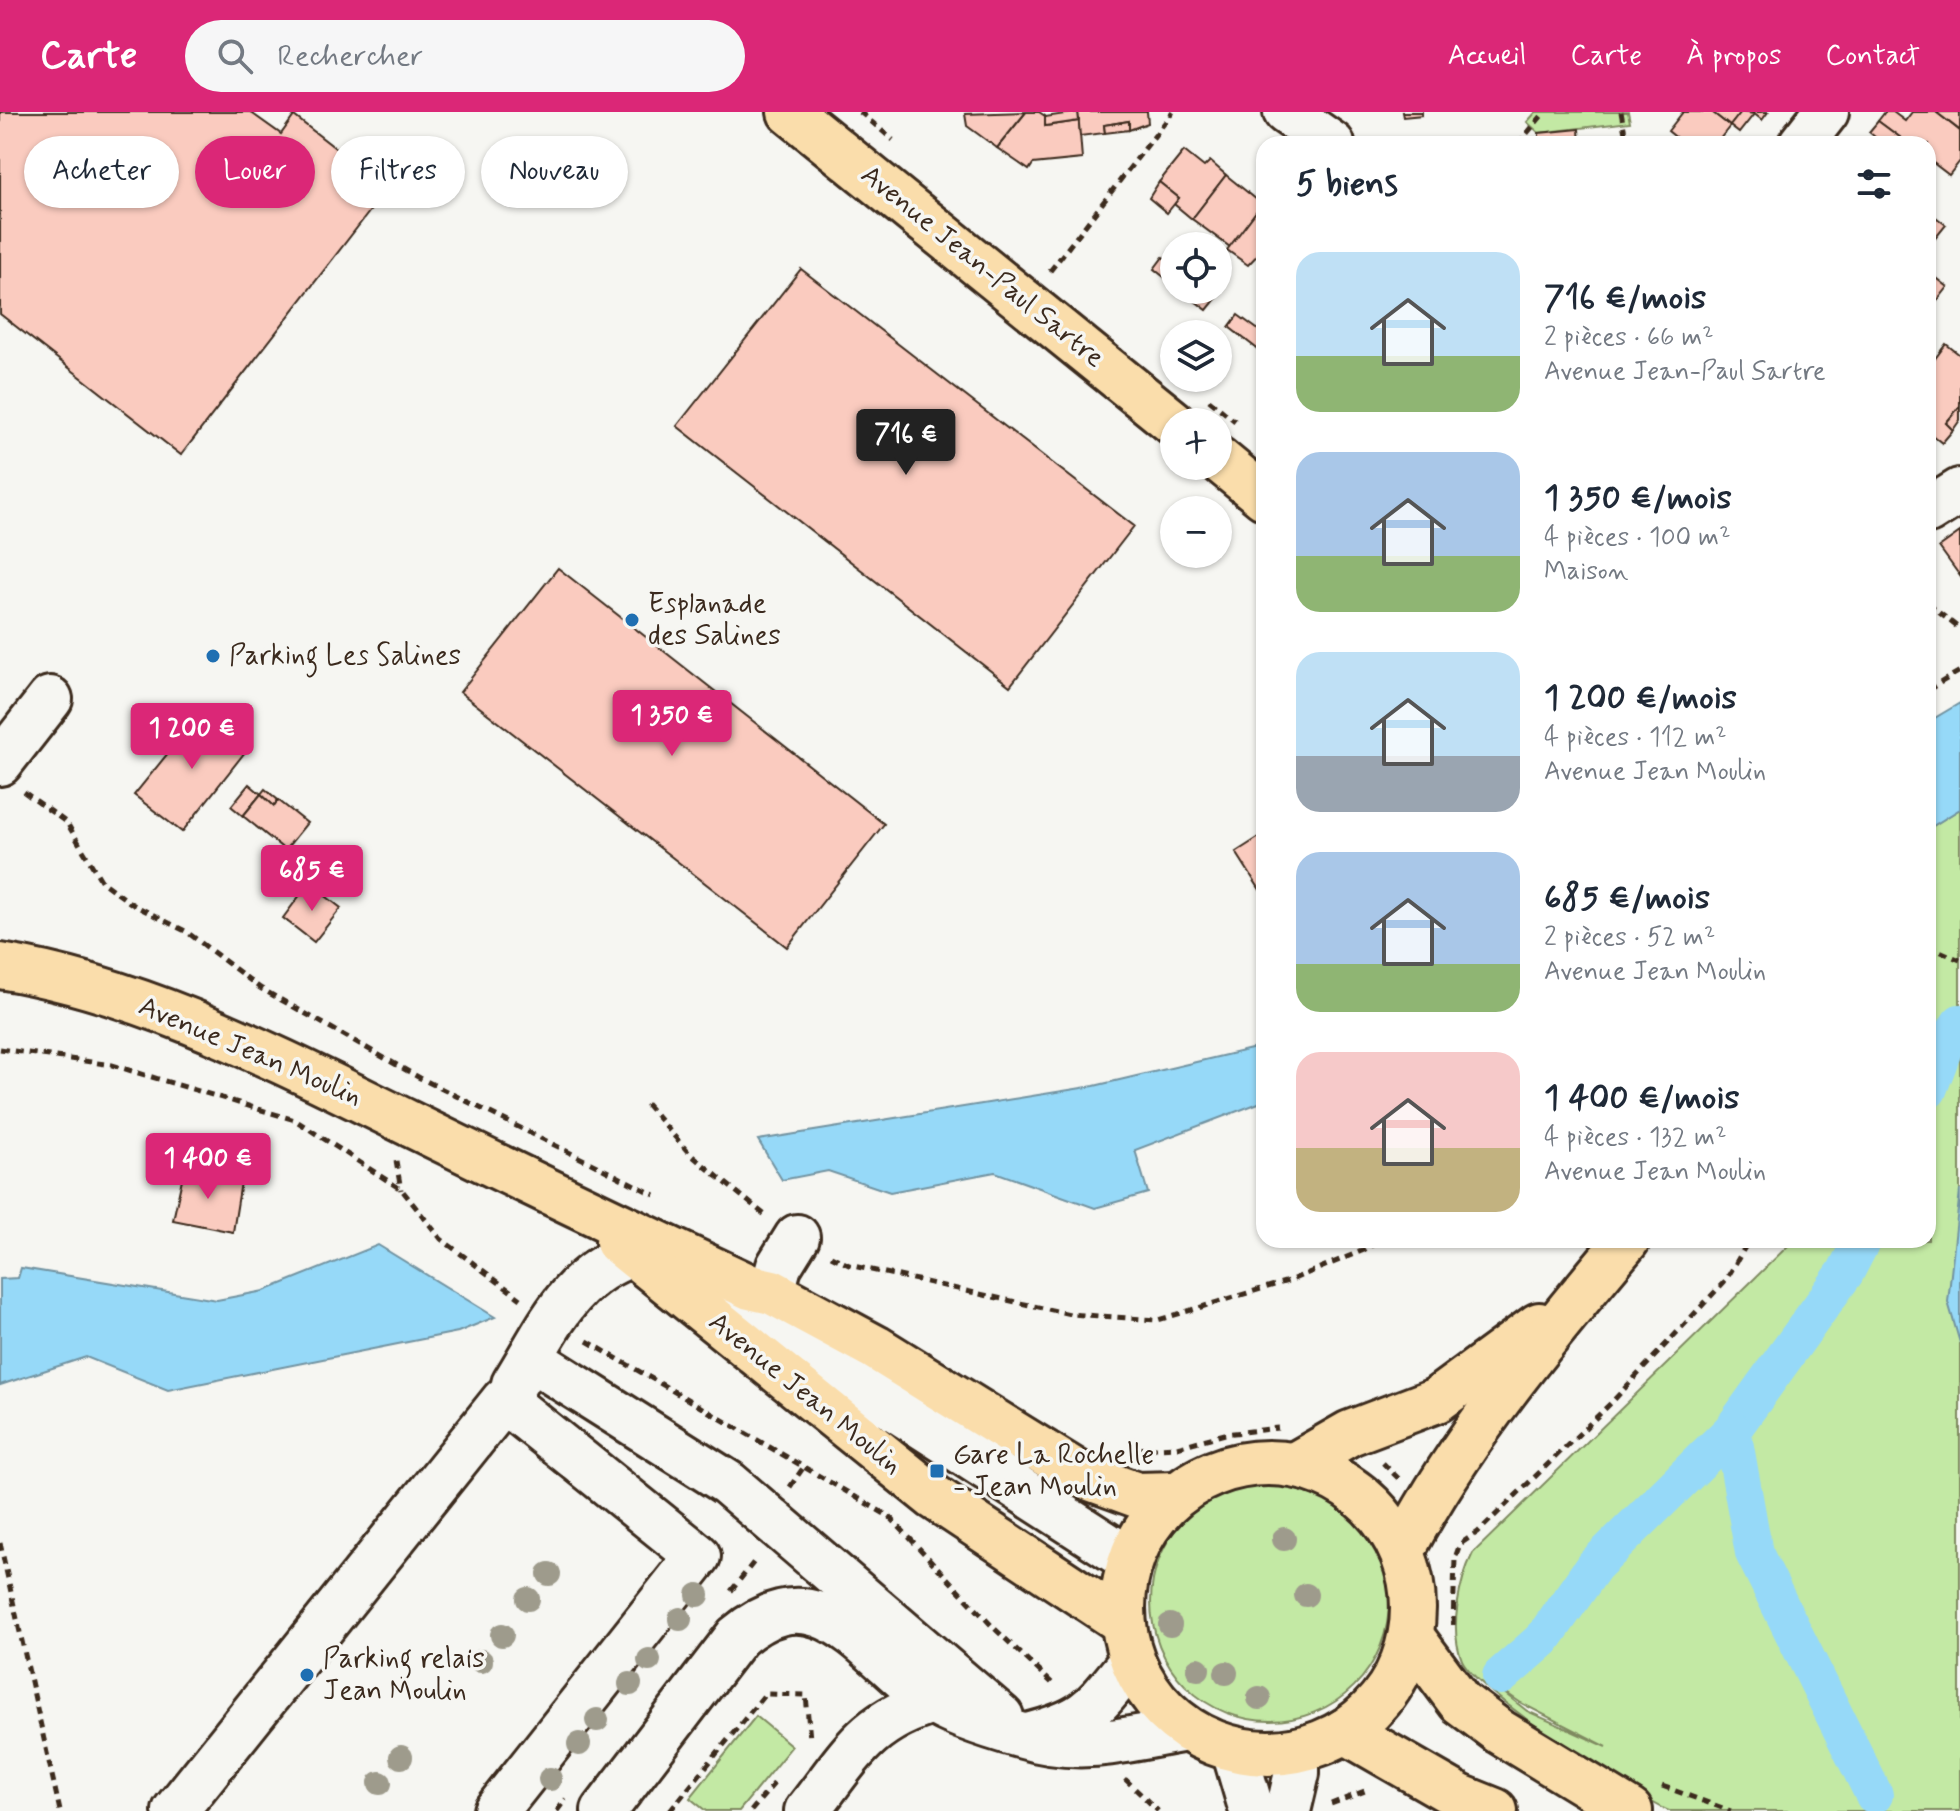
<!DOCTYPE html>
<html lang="fr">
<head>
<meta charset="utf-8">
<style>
  :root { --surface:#fff; --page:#f6f6f7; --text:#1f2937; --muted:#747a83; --accent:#db2777 }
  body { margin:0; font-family:Mynerve,sans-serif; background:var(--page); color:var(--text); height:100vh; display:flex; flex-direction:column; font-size:30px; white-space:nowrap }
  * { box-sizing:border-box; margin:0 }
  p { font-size:26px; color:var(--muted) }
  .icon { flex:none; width:44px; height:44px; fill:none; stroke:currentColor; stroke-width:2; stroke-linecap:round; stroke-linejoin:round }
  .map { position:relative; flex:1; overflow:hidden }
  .details { position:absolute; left:1256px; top:24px; width:680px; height:1112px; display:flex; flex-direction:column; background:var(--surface); border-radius:24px; box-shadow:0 2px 6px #0004 }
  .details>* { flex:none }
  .guide { position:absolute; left:24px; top:24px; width:760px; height:72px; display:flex; gap:16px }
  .buttons { position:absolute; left:1160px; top:120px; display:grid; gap:16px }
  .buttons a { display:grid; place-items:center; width:72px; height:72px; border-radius:50%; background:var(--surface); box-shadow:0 2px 6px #0004; font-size:40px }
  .price { position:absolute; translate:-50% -68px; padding:0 18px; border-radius:8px; background:var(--accent); color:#fff; font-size:26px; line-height:52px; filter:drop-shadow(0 2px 4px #0008) }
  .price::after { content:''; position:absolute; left:50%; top:48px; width:24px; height:18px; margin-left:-12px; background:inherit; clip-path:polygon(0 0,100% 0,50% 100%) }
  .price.on { background:#222; color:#fff }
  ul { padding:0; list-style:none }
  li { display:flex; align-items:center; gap:24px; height:200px; padding:0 40px }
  li span { display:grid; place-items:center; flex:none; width:224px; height:160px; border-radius:24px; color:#555 }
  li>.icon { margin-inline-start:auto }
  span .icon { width:96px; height:96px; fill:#fffc; stroke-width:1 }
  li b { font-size:34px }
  h2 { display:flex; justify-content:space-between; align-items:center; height:96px; padding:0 40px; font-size:34px }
  .pill { padding:0 28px; border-radius:36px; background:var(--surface); box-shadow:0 2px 6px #0004; font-size:28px; line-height:72px }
  .pill.on { background:var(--accent); color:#fff }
  header { display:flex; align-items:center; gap:48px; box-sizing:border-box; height:112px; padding:0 40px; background:var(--accent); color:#fff }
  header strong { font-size:38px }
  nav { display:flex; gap:44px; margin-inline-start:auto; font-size:28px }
  .search { width:560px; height:72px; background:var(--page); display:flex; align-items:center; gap:20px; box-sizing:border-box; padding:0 28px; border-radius:44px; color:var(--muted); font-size:30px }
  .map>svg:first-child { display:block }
  .green { fill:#c3e9a4; stroke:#7f8a61; stroke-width:2; fill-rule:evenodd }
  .water { fill:#96d9f8; stroke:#7293a1; stroke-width:2 }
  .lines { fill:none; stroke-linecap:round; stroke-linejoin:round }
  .canal { stroke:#96d9f8; stroke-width:38 }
  .building { fill:#facbbf; stroke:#3b2a1e; stroke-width:2 }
  .minor-casing { stroke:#3b2a1e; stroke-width:50 }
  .major-casing { stroke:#3b2a1e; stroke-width:50 }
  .path { stroke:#3b2a1e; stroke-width:5; stroke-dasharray:8 6; stroke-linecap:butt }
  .minor { stroke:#f6f6f2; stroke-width:44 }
  .major { stroke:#faddab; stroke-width:44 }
  .tree { fill:#9e9b8c }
  .poi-dot { fill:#1f6fb2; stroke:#f6f6f2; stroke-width:3 }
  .labels { text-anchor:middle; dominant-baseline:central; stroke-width:7; stroke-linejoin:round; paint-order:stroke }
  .street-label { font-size:28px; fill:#3b2a1e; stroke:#f6f6f2 }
  .poi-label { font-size:28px; fill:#3b2a1e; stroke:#f6f6f2; text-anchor:start }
</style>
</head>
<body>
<header>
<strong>Carte</strong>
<div class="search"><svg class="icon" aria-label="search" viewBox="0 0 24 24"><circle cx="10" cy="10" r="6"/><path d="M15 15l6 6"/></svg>Rechercher</div>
<nav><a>Accueil</a><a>Carte</a><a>À propos</a><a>Contact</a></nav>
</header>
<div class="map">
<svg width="1960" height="1699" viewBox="0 0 1960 1699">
  <rect width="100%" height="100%" fill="#f6f6f2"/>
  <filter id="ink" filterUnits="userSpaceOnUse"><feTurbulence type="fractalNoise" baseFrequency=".0125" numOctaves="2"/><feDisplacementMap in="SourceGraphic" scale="16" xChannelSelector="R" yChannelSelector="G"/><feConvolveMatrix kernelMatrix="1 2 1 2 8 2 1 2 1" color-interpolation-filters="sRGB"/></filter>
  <g filter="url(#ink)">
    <g class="green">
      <path d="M1536,0H1628L1630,10L1539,21L1527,10Z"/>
      <path d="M1960,697V1699H1669C1633,1683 1476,1579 1462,1548C1449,1518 1459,1469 1473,1441L1794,1128H1928V717ZM1489,1569L1521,1591L1607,1635L1527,1599Z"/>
      <circle cx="1270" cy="1490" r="119"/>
      <path d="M756,1604L792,1634L739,1699H706L690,1686Z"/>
    </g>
    <g class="water">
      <path d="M1960,591V697L1928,717V610Z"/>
      <path d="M1264,934V989L1135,1038L1148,1081L1095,1096L995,1060L890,1080L828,1059L782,1068L758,1028L1094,974Z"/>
      <path d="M1960,1078V1231L1948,1190Z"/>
      <path d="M378,1133L495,1205L458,1220L168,1278L86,1245L0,1273V1167L18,1166L21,1156L217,1188L264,1179Z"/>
    </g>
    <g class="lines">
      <g class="canal">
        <path d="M1928,978L1944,935L1960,911"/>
        <path d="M1732,1318L1845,1161L1862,1128"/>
        <path d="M1501,1564L1543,1527L1594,1454L1732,1318L1754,1441L1874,1683"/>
      </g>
    </g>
    <g class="building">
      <path d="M0,0H250L281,22L294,4L357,53L343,71L373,95L181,343L0,202Z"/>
      <path d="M1026,0H1039L1045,4V14L1079,9L1082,47L1033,52L1029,58L997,36Z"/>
      <path d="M1026,0L997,36L967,14L965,2Z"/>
      <path d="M1078,0H1147L1148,11L1129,18V9L1104,13L1105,21L1080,24Z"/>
      <path d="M1078,0L1079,9L1045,14V5Z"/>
      <path d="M1402,0H1422V3L1403,5Z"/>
      <path d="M1683,0H1712L1730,14L1716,32H1684L1668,19Z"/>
      <path d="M1712,0H1741L1730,14Z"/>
      <path d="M1741,0L1754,2L1739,21L1730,14Z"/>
      <path d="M1752,0H1768L1762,8Z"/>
      <path d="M1885,0H1893L1905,9L1912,0H1936L1960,19V49L1949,63L1928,47V32H1909L1878,9Z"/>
      <path d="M1936,0H1960V19L1958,17Z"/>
      <path d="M1129,9V18L1105,21L1104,13Z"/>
      <path d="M1878,9L1909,32H1883L1869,20Z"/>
      <path d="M1579,17L1580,32H1539V21Z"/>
      <path d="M1184,39L1204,55L1210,49L1226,63L1192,107L1174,92L1179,86L1159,70Z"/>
      <path d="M1226,63L1262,92L1230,135L1192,107Z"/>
      <path d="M1159,70L1179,86L1167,101L1149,86Z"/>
      <path d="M1264,89V136L1248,153L1227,138Z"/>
      <path d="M1928,99L1946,113L1929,134L1928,133Z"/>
      <path d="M1163,145L1174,154V173L1154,157Z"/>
      <path d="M801,157L1134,414L1010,574L677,314Z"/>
      <path d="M1929,160L1948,175L1937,189L1928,182Z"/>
      <path d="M1181,178H1197L1191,186Z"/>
      <path d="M1197,178H1205L1216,187L1207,198L1191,186Z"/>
      <path d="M1238,203L1264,222V234L1260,239L1229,215Z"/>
      <path d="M1946,232L1960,243V294L1946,311L1953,318L1942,331L1928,320V256Z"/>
      <path d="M1960,294V308L1953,318L1946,311Z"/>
      <path d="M1960,420V464L1939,435Z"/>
      <path d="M558,456L884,712L787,835L460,580Z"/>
      <path d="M203,598L249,635L182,720L134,683Z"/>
      <path d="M249,672L261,682L243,704L231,694Z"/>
      <path d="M265,677L278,688L274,694L261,682Z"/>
      <path d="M261,682L274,694L278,688L307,711L285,738L243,704Z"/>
      <path d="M1264,722V784L1236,740Z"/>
      <path d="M309,771L341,796L314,830L283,806Z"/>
      <path d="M184,1058L241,1070L233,1120L173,1108Z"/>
    </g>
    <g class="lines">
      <defs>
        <g id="minor">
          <path d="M1286,0L1332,32"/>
          <path d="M1801,32L1826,0"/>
          <path d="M1928,399L1960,379"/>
          <path d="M0,651L50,587"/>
          <path d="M681,1159L1130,1448"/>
          <path d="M772,1180L779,1154L797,1125"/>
          <path d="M530,1246L728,1371L1001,1605"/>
          <path d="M514,1272C548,1218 568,1163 633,1142"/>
          <path d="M1031,1623C1090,1608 1094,1595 1132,1549"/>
          <path d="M1234,1638L1252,1699"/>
          <path d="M175,1699L504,1288L698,1444L496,1699"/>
          <path d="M604,1699L737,1525C820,1454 868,1545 932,1589C952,1603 998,1617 1023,1624C1083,1642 1127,1627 1186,1617"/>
          <path d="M807,1699C849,1646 865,1609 933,1590"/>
          <path d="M1288,1699L1297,1661V1638"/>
        </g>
        <g id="major">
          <path d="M790,0L1174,311"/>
          <path d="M1218,347L1264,385"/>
          <path d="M0,854C144,877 277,947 406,1010C520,1066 635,1121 750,1175L772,1180L876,1236L1079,1362L1137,1383L1178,1382"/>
          <path d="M618,1130L934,1385L1123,1510"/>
          <circle cx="1268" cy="1496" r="145"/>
          <path d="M1296,1352L1350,1321L1437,1288L1539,1213"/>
          <path d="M1402,1439C1461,1326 1545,1226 1627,1128"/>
          <path d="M1411,1524L1460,1590L1500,1620L1630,1699"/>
          <path d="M1345,1619L1460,1685L1495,1699"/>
        </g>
      </defs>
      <use href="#minor" class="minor-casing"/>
      <use href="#major" class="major-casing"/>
      <g class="path">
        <path d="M860,0L893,28"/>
        <path d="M1621,0L1627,32"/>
        <path d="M1518,32L1545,0"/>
        <path d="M1050,159L1173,0"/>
        <path d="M1209,288L1235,309"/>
        <path d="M1928,492L1960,517"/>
        <path d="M1928,578L1960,559"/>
        <path d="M24,680L67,711L102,770L132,792L187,820L260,876L420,966L655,1083"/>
        <path d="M1928,834L1960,848"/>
        <path d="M0,937L112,953L295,1008L402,1078L441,1127L521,1187"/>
        <path d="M646,992L690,1042L765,1103"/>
        <path d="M396,1049L401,1078"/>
        <path d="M831,1144L849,1153L1070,1202L1158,1208L1291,1168L1364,1138L1380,1128"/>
        <path d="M587,1229L890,1405L993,1515L1054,1573"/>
        <path d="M1135,1337L1177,1335L1225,1322L1278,1316"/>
        <path d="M1383,1351L1399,1367"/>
        <path d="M790,1375L803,1356"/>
        <path d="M0,1431L60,1699"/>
        <path d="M731,1479L757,1446"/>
        <path d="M1453,1513L1455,1446L1460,1432L1478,1420L1611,1291L1726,1168L1749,1128"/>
        <path d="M1125,1667L1158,1699"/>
        <path d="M1662,1674L1731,1699"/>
        <path d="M1331,1692L1370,1677"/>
        <path d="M557,1699L566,1687"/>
        <path d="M670,1699L765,1582L806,1583L810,1627"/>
        <path d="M751,1699L776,1669"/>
      </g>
      <use href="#minor" class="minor"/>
      <use href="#major" class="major"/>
    </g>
    <g class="tree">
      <circle cx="1284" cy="1427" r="12"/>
      <circle cx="549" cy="1462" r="12"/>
      <circle cx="698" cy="1483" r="12"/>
      <circle cx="1306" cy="1483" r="12"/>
      <circle cx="528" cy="1487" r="12"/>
      <circle cx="680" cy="1507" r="12"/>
      <circle cx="1170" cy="1513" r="12"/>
      <circle cx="502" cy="1523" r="12"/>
      <circle cx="649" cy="1548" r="12"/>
      <circle cx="481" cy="1549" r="12"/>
      <circle cx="1198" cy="1557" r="12"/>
      <circle cx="1226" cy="1561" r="12"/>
      <circle cx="630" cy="1572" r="12"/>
      <circle cx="1259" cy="1586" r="12"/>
      <circle cx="597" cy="1608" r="12"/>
      <circle cx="579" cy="1632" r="12"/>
      <circle cx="401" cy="1645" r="12"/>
      <circle cx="550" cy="1667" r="12"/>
      <circle cx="380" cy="1671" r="12"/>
    </g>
  </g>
  <g class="poi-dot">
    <circle cx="632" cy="508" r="8"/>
    <circle cx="213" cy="544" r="8"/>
    <rect x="929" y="1351" width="16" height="16" rx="4"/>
    <circle cx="307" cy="1563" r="8"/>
  </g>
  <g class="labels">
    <g class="street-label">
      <text transform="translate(982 155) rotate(39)">Avenue Jean-Paul Sartre</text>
      <text transform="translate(250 940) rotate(23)">Avenue Jean Moulin</text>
      <text transform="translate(805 1282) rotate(39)">Avenue Jean Moulin</text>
    </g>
    <g class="poi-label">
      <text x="648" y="492">Esplanade<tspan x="648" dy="32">des Salines</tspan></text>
      <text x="229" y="544">Parking Les Salines</text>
      <text x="953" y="1343">Gare La Rochelle<tspan x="953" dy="32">- Jean Moulin</tspan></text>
      <text x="323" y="1547">Parking relais<tspan x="323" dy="32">Jean Moulin</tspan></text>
    </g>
  </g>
</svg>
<div class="buttons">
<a><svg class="icon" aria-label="locate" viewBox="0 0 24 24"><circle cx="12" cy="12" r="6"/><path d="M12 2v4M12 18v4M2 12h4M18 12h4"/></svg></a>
<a><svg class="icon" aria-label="layers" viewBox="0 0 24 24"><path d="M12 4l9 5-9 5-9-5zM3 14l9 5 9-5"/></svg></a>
<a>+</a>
<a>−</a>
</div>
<b class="price on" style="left:906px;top:365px">716 €</b>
<b class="price" style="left:672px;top:646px">1 350 €</b>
<b class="price" style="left:192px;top:659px">1 200 €</b>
<b class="price" style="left:312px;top:801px">685 €</b>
<b class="price" style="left:208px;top:1089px">1 400 €</b>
<div class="guide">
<a class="pill">Acheter</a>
<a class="pill on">Louer</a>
<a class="pill">Filtres</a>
<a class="pill">Nouveau</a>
</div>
<section class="details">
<h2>5 biens<svg class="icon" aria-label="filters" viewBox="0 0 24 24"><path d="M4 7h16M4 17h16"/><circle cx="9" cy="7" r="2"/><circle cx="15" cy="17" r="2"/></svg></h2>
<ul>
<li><span style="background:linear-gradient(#bfe0f5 65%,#8fb573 0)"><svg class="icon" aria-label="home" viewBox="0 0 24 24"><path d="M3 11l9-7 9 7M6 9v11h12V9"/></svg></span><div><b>716 €/mois</b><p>2 pièces · 66 m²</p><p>Avenue Jean-Paul Sartre</p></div></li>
<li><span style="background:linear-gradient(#a9c7e8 65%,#8fb573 0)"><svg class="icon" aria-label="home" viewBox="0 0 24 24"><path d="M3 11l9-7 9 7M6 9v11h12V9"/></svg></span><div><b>1 350 €/mois</b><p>4 pièces · 100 m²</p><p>Maison</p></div></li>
<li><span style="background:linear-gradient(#bfe0f5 65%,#9aa5b1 0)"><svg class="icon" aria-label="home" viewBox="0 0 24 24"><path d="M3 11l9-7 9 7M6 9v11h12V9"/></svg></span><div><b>1 200 €/mois</b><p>4 pièces · 112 m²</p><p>Avenue Jean Moulin</p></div></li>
<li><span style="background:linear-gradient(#a9c7e8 70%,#8fb573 0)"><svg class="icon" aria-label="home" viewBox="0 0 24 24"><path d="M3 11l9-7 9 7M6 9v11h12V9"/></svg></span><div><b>685 €/mois</b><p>2 pièces · 52 m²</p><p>Avenue Jean Moulin</p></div></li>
<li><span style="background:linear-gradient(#f6c9c9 60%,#c2b280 0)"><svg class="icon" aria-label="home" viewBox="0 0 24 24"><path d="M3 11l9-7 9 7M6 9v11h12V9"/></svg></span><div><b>1 400 €/mois</b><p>4 pièces · 132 m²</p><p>Avenue Jean Moulin</p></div></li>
</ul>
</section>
</div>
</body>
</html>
